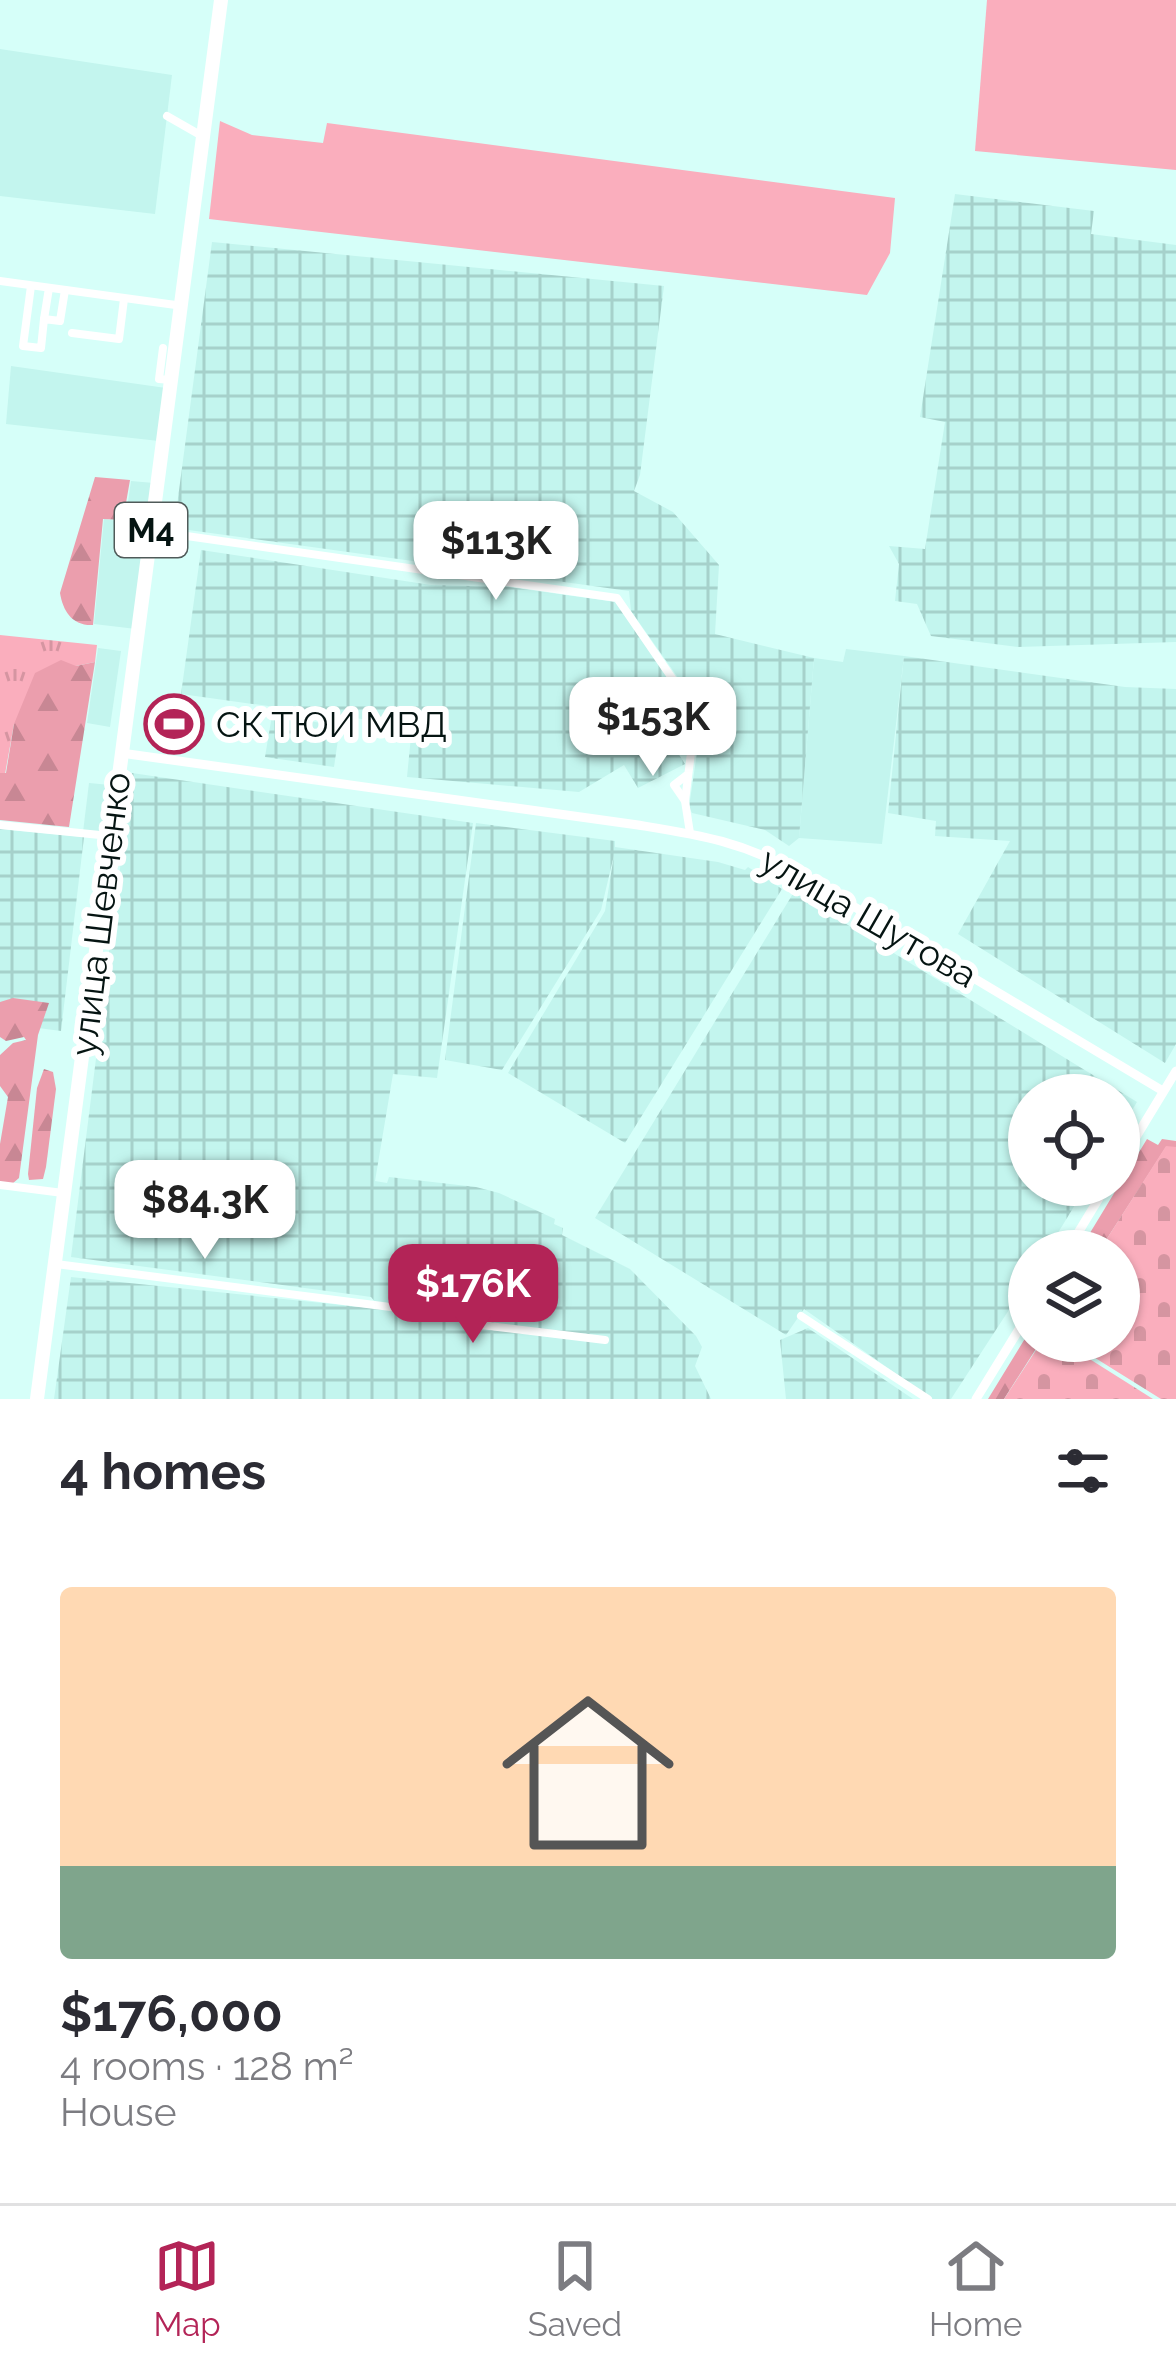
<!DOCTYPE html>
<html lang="en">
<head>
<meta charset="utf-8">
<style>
  :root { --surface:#fff; --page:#f7f7f7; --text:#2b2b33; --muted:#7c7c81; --line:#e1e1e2; --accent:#b32457 }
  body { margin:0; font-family:Raleway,sans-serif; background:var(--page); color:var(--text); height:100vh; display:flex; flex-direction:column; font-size:45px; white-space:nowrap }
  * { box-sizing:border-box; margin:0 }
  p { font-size:39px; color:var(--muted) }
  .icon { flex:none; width:66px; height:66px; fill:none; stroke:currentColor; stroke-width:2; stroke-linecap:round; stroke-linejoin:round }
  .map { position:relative; height:1399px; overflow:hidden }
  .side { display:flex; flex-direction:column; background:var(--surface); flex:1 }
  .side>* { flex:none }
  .fabs { position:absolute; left:1008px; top:1074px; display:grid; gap:24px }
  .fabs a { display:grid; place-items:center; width:132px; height:132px; border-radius:50%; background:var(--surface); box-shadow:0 3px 9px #0004; font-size:60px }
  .price { position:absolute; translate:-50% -102px; padding:0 27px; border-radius:24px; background:#fff; color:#222; font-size:39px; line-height:78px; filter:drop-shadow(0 3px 6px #0008) }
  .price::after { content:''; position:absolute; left:50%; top:72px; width:36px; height:27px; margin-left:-18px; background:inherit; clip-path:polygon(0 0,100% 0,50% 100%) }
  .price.on { background:var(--accent); color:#fff }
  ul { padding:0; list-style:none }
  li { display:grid; align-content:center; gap:24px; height:636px; padding:0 60px }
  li+li { border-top:3px solid var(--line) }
  li span { display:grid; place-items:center; height:372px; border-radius:12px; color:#555 }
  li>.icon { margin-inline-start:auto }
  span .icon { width:216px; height:216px; fill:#fffc; stroke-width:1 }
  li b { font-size:51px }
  h2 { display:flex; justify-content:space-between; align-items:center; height:144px; padding:0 60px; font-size:51px }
  .tabs { display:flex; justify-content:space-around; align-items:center; height:168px; border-top:3px solid var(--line); background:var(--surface); font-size:33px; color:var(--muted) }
  .tabs a { display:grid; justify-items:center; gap:6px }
  .tabs .on { color:var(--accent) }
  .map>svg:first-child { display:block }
  .built { fill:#c3f5ee }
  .industrial { fill:url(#industrial-grid) }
  .grass { fill:url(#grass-tufts) }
  .forest { fill:url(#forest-firs) }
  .cemetery { fill:url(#cemetery-stones) }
  .green { fill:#faaebd }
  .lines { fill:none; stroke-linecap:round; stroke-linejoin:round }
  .minor { stroke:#fff; stroke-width:8 }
  .tertiary { stroke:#fff; stroke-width:9 }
  .trunk { stroke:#fff; stroke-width:14 }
  .labels { text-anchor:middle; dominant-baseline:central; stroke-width:12; stroke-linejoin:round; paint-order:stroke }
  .shield { fill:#fff; stroke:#505a59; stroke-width:3 }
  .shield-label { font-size:33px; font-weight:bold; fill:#051412 }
  .poi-label { font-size:36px; fill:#051412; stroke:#fff; text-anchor:start }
  .street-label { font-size:36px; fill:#051412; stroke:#fff }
</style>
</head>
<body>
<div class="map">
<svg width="1176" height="1399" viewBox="0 0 1176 1399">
  <defs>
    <pattern id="industrial-grid" width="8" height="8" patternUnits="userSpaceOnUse" patternTransform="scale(3)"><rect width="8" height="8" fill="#c3f5ee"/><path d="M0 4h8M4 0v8" fill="none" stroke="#a6d1cb"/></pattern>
    <pattern id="grass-tufts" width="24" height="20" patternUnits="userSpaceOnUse" patternTransform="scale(3)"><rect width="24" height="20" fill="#faaebd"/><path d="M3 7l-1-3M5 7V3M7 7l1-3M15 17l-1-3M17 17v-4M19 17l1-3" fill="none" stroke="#d595a1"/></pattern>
    <pattern id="forest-firs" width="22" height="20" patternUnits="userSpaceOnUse" patternTransform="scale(3)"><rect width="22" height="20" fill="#eb9ead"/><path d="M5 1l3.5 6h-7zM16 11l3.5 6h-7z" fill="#c88794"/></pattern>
    <pattern id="cemetery-stones" width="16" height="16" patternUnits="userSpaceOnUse" patternTransform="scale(3)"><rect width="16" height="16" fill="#faaebd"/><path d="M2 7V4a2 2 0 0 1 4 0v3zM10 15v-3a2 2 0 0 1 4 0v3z" fill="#d595a1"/></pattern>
  </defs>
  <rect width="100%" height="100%" fill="#d6fff9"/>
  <g class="built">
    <path d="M0,49L172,75L155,214L0,196Z"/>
    <path d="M11,366L166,388L159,441L6,424Z"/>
    <path d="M131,481L154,483L136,629L94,624L104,519L125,522Z"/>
    <path d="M98,648L121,651L110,727L87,723Z"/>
    <path d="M846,649L904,656L882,844L799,838L814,658L843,662Z"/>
    <path d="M89,783L110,785L104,834L83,832Z"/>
  </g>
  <g class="industrial">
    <path d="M955,194L1094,211L1091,234L1176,245V642L1018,647L931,636L917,604L895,601L899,564L889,546L925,549L945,422L920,417Z"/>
    <path d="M212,242L664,286L640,475L634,491L673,512L719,565L715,634L814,658L799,838L789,846L765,830L692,813L689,807L707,684L688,692L631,611L629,591L174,528Z"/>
    <path d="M201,550L431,585L509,587L616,602L694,715L687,747L678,753L685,764L638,788L624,765L579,792L407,777L412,726L181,694Z"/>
    <path d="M904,656L1125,687L1176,689V1044L1165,1063L958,934L1010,841L935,836L936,821L888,813Z"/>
    <path d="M272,715L340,726L334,767L265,757Z"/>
    <path d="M132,773L473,823L437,1078L393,1074L375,1181L387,1183L389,1177L476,1187L499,1193L555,1219L554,1224L563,1228L562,1235L630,1269L696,1336L702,1347L695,1366L711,1399H54L71,1277L381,1309L371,1297L357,1295L71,1257Z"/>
    <path d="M476,823L615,841V847L718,862L745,870L748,867L782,889L625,1143L508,1073L605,911L614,855L601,910L502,1070L445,1060Z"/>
    <path d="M0,829L84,837L61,1031L0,1023Z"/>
    <path d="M794,892L1137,1102L1119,1132V1095H1029V1185H1087L1047,1251H1029V1279L951,1399H932L804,1309L786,1335L595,1218Z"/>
    <path d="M808,1328L913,1399H786L780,1340Z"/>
  </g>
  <path class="grass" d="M0,635L97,645L95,662L76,666L14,724L5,774L0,773Z"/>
  <g class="forest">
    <path d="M95,477L130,480L123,520L103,519L93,625C72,626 63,611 60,593Z"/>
    <path d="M61,660L76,666L95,662L69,827L0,820V773H6L14,724L35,673Z"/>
    <path d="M13,998L49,1003L38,1035L19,1178L12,1184L0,1182V1144L8,1097L0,1086V1055L13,1043L26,1040L24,1037L6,1041L0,1037V1002Z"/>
    <path d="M44,1069L53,1072L56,1089L46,1167L43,1179L29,1180L28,1174L37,1088Z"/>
    <path d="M1147,1139L1158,1145L1162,1139L1176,1141V1147H1166L1099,1251H1079Z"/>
    <path d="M1029,1332V1341H1041L1004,1399H988Z"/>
  </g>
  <g class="cemetery">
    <path d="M1166,1146L1176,1147V1399H1161L1068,1341H1119V1251H1099Z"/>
    <path d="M1042,1341H1061L1153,1399H1004Z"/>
  </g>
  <g class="green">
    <path d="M987,0H1176V170L975,151Z"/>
    <path d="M220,121L252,135L323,143L327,123L895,198L890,253L867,295L209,219Z"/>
  </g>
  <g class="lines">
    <g class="minor">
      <path d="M167,116L202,136"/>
      <path d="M0,281L183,306"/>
      <path d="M31,286L23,346L41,348L44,319L60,321L65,290"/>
      <path d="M44,319L49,288"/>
      <path d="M72,333L119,339L124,299"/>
      <path d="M163,348L159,379L171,380"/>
      <path d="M152,531L617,598L696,713L685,801L690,833"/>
      <path d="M685,801L674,785L687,775"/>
      <path d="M0,825L110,836"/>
      <path d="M0,1185L63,1193"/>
      <path d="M56,1264L468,1317L473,1324L605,1340"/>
      <path d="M801,1316L928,1399"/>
    </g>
    <g class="tertiary">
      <path d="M121,753L638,825C699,835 741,841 796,872L1163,1091"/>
      <path d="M1119,1165L1176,1071"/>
      <path d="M1067,1251L1107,1185"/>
      <path d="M976,1399L1029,1313"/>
    </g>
    <path class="trunk" d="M37,1399L221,0"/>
  </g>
  <defs>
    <symbol id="stadium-ring" viewBox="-11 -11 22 22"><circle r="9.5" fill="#fff" stroke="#b32457" stroke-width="1.5"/><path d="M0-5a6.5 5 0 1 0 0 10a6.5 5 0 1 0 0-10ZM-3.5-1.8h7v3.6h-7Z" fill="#b32457"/></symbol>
  </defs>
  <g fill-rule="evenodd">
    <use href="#stadium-ring" x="141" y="691" width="66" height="66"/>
  </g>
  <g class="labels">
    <rect class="shield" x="115" y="503" width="72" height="54" rx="9"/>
    <g class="shield-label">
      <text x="151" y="530">M4</text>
    </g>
    <g class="poi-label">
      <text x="216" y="724">СК ТЮИ МВД</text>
    </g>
    <g class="street-label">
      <text transform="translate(100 914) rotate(-83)">улица Шевченко</text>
      <text transform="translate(869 917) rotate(30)">улица Шутова</text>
    </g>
  </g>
</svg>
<div class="fabs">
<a><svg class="icon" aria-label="locate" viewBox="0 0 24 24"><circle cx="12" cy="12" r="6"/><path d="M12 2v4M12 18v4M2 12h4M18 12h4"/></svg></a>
<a><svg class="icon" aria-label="layers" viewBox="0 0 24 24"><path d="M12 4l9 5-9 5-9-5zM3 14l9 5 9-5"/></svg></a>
</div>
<b class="price" style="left:496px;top:603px">$113K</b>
<b class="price" style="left:653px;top:779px">$153K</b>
<b class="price" style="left:205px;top:1262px">$84.3K</b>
<b class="price on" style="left:473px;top:1346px">$176K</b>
</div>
<section class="side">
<h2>4 homes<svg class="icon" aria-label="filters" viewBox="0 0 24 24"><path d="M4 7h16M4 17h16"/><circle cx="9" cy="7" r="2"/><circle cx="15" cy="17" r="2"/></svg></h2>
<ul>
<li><span style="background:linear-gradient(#ffd9b3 75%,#7fa58c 0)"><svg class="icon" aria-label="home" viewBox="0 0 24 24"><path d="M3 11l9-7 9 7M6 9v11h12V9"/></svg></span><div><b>$176,000</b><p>4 rooms · 128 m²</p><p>House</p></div></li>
</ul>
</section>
<nav class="tabs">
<a class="on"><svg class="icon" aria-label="map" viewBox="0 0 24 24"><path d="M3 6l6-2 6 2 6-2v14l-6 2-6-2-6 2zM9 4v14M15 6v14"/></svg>Map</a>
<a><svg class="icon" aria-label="saved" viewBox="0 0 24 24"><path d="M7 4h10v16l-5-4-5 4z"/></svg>Saved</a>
<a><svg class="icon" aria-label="home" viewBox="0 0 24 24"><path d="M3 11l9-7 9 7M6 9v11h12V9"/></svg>Home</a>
</nav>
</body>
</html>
